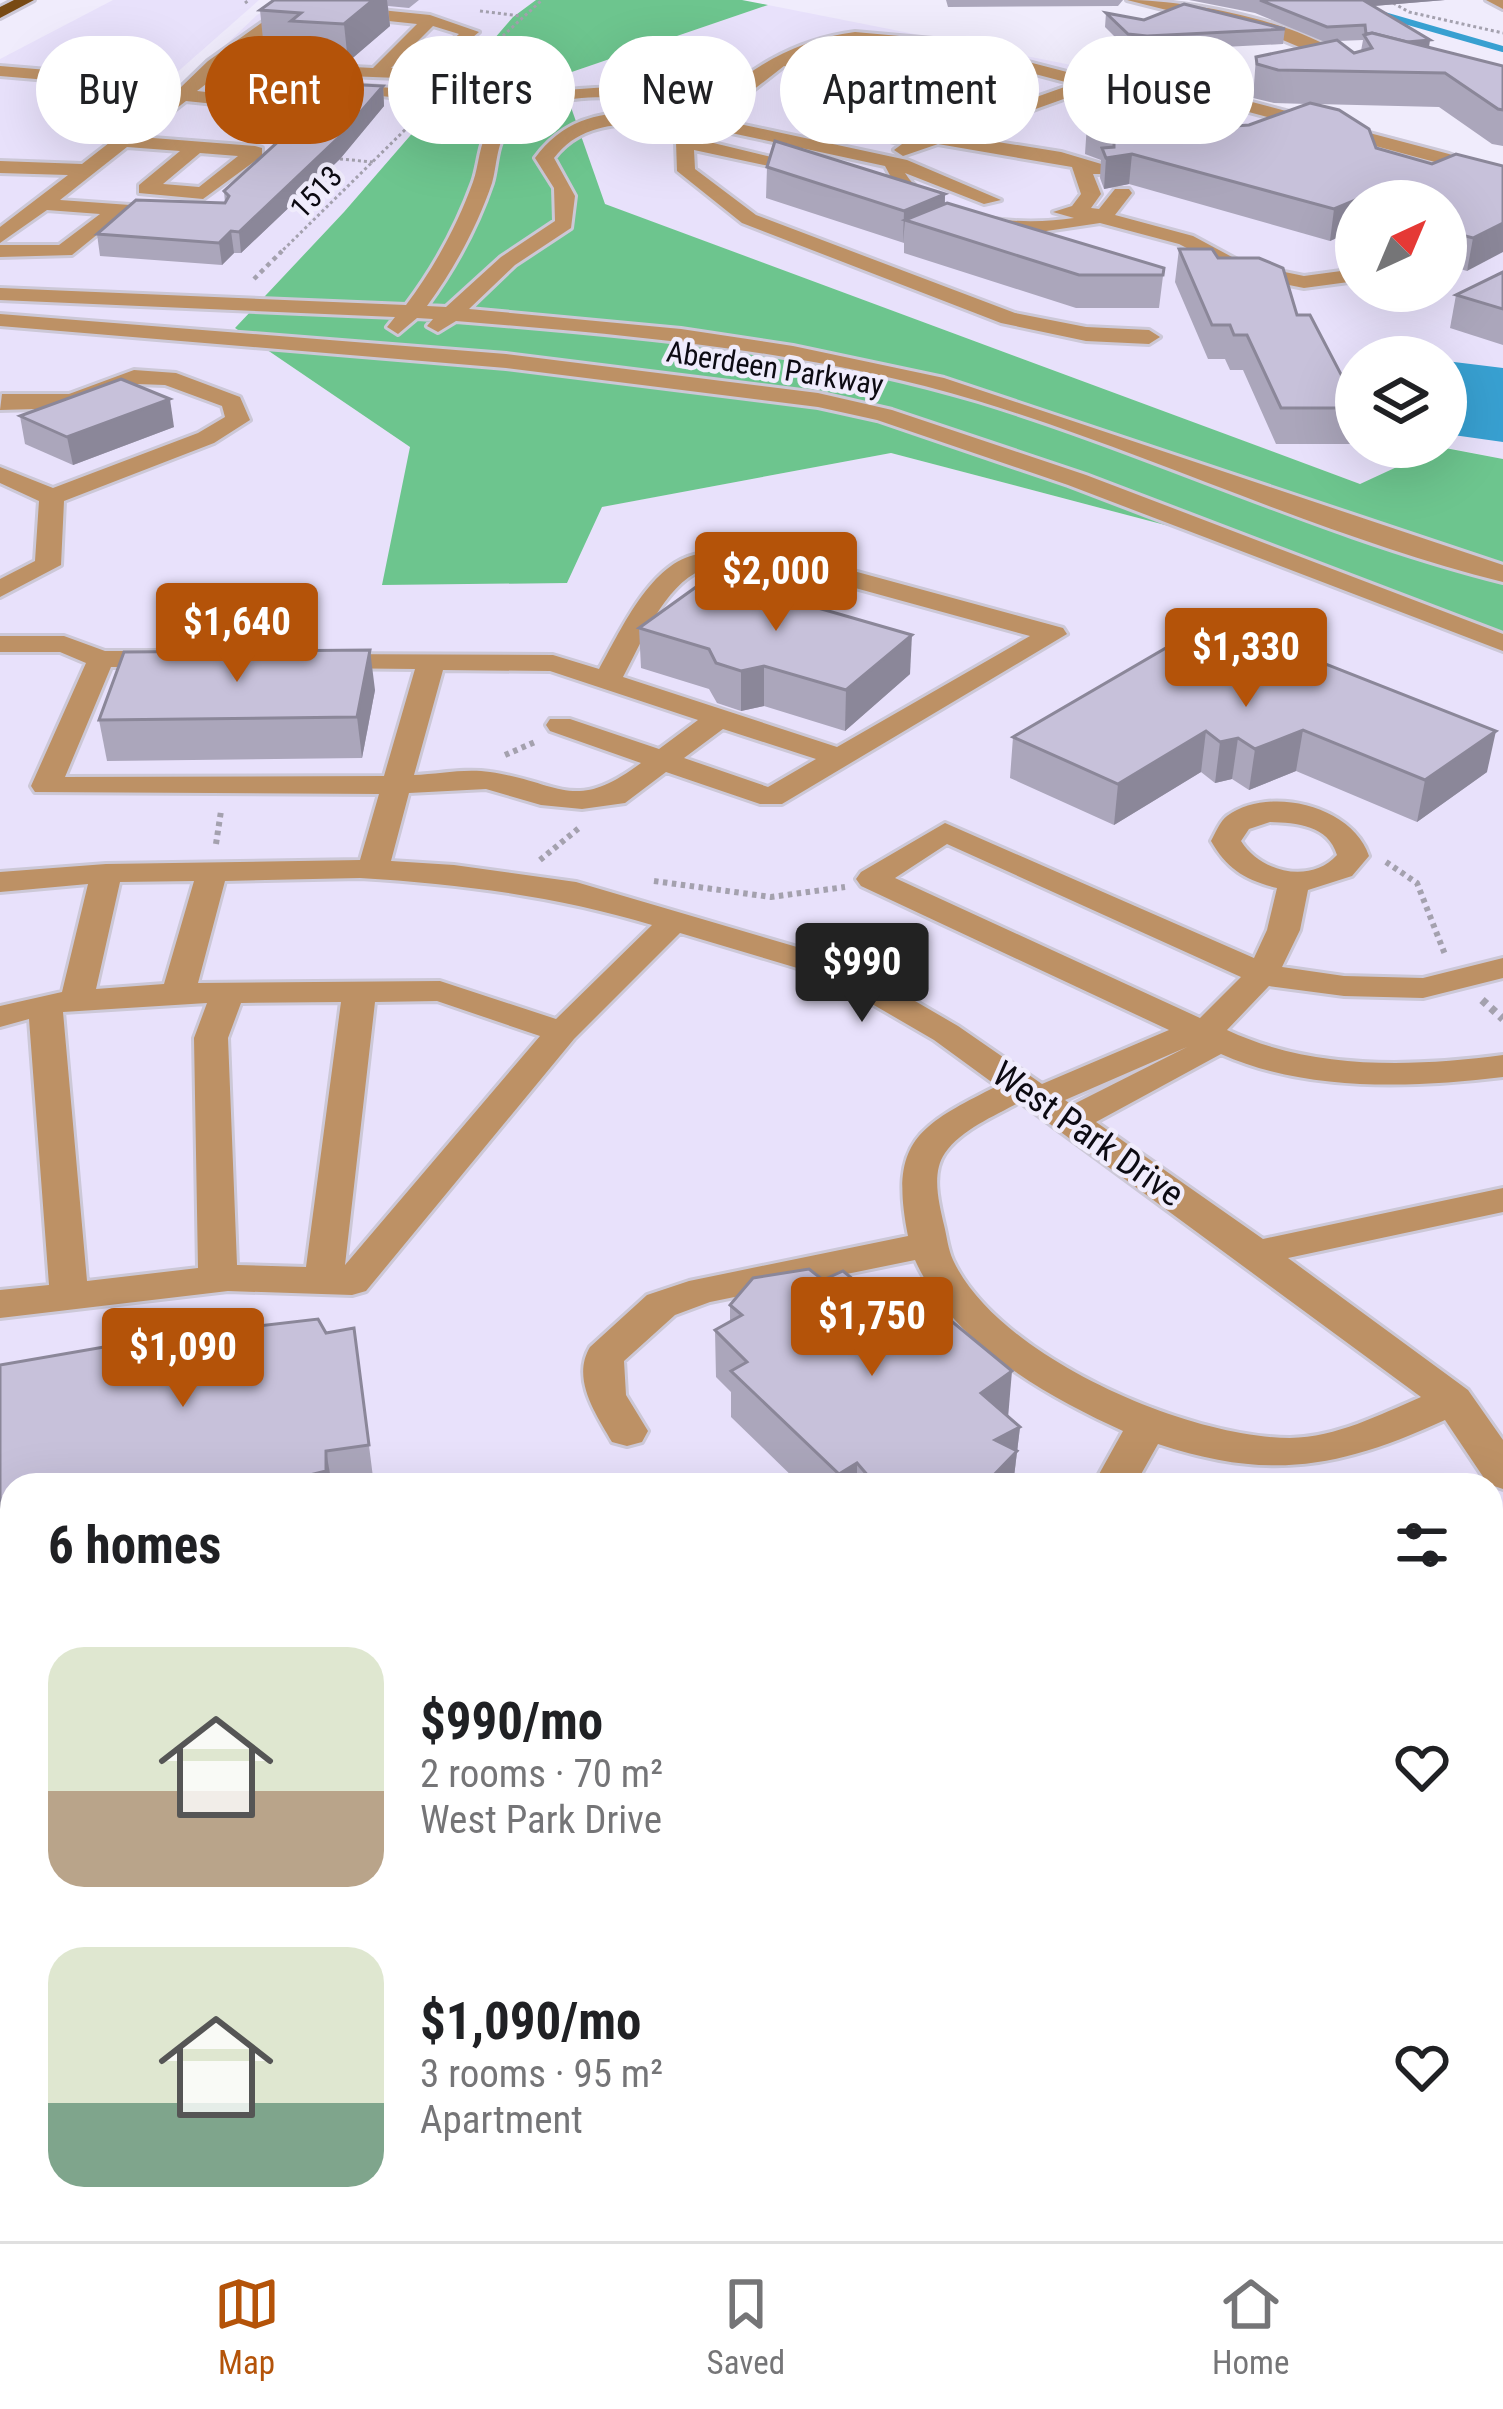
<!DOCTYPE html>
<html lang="en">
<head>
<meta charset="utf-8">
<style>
  :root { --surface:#fff; --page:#f6f6f6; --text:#202124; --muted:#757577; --line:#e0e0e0; --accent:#b45309 }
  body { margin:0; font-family:"Roboto Condensed",sans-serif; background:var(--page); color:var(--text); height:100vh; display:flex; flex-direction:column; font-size:45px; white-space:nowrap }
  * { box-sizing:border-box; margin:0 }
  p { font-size:39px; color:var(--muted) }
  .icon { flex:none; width:66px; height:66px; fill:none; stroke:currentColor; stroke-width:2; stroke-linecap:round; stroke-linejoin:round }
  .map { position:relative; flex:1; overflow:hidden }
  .sheet { position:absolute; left:0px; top:1473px; width:1503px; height:768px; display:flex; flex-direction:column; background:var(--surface); border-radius:36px 36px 0 0; box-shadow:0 12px 48px #0002 }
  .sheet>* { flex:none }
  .banner { position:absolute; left:36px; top:36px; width:1431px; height:108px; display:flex; gap:24px }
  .needle { width:78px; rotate:44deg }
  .tools { position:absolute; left:1335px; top:180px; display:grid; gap:24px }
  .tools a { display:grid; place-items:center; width:132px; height:132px; border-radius:50%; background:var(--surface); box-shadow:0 12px 48px #0002; font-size:60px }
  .price { position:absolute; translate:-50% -102px; padding:0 27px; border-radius:12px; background:var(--accent); color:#fff; font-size:39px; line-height:78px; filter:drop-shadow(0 3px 6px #0008) }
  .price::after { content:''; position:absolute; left:50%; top:72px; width:36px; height:27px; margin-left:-18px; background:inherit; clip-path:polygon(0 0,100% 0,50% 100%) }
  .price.on { background:#222; color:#fff }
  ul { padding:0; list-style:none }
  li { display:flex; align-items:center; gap:36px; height:300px; padding:0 48px }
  li span { display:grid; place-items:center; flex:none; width:336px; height:240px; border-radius:36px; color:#555 }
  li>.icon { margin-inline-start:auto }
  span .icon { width:144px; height:144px; fill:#fffc; stroke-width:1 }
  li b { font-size:51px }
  h2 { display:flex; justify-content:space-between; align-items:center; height:144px; padding:0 48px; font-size:51px }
  .tag { padding:0 42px; border-radius:54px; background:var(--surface); box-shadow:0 12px 48px #0002; font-size:42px; line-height:108px }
  .tag.on { background:var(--accent); color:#fff }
  .tab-bar { display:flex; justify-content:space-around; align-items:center; height:168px; border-top:3px solid var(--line); background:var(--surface); font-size:33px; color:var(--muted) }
  .tab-bar a { display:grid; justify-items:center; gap:6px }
  .tab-bar .on { color:var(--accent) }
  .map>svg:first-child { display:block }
  .built { fill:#e8e1fb; fill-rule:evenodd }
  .forest { fill:#6dc58e }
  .water { fill:#38a0d1 }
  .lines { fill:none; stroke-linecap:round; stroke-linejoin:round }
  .stream-far1 { stroke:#38a0d1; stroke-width:6 }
  .stream { stroke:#38a0d1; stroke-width:16 }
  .minor-casing { stroke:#ccc8d7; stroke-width:6 }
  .major-casing { stroke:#ccc8d7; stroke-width:6 }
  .path-far4 { stroke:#a4a1ae; stroke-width:3; stroke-dasharray:3 3; stroke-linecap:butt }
  .path-far3 { stroke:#a4a1ae; stroke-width:4.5; stroke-dasharray:4.5 4.5; stroke-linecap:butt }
  .path-far2 { stroke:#a4a1ae; stroke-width:6; stroke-dasharray:4.5 4.5; stroke-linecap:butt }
  .path-far1 { stroke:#a4a1ae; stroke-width:8; stroke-dasharray:6 6; stroke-linecap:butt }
  .path { stroke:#a4a1ae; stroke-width:10; stroke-dasharray:9 9; stroke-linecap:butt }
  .minor { fill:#bd9165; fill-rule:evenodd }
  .major { fill:#784a14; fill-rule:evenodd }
  .wall { fill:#aba6bb; fill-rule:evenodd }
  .shaded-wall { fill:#8b8799 }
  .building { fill:#c7c1da; stroke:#8b8799; stroke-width:3 }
  .labels { text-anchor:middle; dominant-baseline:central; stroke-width:9; stroke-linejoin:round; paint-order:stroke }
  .far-street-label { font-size:30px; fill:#0d0b13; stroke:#f0ecfc }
  .street-label { font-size:36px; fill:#0d0b13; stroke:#f0ecfc }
</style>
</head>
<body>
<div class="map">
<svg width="1503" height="2241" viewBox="0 0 1503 2241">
  <rect width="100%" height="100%" fill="#f0ecfc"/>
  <g class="built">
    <path d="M113,0H259L166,82L0,64V59Z"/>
    <path d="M282,0H536L513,17L344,212L235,328L410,447L601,507L891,453L1245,546L1503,643V2241H0V70L175,93L257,15ZM12,1485H1491V2229H12Z"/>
    <path d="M768,5L1157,82L1336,121L1503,166V459L1443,447L1446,357H1356V447H1440L1360,484L604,204L560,76ZM1356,201H1446V291H1356Z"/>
  </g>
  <path class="forest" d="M536,0H742L768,5L560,76L605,204L1360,484L1440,447L1503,459V647L1245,546L891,453L602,507L567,583L382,585L410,447L235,328L344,212L513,17Z"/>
  <g class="water">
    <path d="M1446,361L1503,368V442L1446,434Z"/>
    <path d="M264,2229H531L534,2241H273Z"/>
  </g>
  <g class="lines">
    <path class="stream-far1" d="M1377,13L1503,49"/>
    <path class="stream" d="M0,1827L12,1830"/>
    <defs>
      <g id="minor">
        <path d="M1127,0C1189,0 1317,23 1360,70L1345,74L1330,60L1278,38Z"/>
        <path d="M1486,0H1503V9Z"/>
        <path d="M292,1L430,15L479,32L423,79L223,71L197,91L243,96L273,84L316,82L430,91L439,96L430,101C373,97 305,80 252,105L249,114L258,121L348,127V135L342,136L253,131L233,119L234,106L186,101L140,137L255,146L262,148V156L203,199L139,193V185L180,151L127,147L60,200L172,208L182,214L179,218L120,216L72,255L0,257V245H59L100,214L47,210L0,243V227L68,175L0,173V161L82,164L168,97L107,85L0,76V66L107,75L179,89L208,61ZM295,11L417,24L373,68L234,61ZM433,26L459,34L419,69L391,68ZM200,153L238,156L199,187L163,184Z"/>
        <path d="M855,32L944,40L1090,78L1113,71L1157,77L1449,154L1503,175V188L1435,162L1156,87L1114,81L960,136L1061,152L1108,166V174H1093L1101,194L1091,208L1099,209L1115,189H1129L1132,193L1115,215L1193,236L1245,264L1304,276L1356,269V281L1304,288L1239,275L1179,244L1100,223L1033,233L975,226L919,207L900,194L885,166L708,128L697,139L825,170L816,176L694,150L695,169L756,215L1015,313L1086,327L1149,330L1160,337L1149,344L1086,341L1001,323L742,223L677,171L676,142L689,127C640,123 585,116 554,158L575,196L571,228L515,265L469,309L681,329L793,346L944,378L1503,565V582C1323,537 1155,455 978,401C809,350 631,335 456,321L438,332L427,326L433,319L417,318L398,334L387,327L395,317L0,300V288L406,305C434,268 457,226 473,182C479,165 479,144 489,129C522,79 632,84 683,94V102L677,103C628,98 543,85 508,130C496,144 497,166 492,183C477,227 454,269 427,306L446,307L501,257L555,221L554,188L535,158C576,102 634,111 698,117C742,72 792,40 855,32ZM855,42L944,50L1073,84L1011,106L798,58ZM784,66L993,112L923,137L861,126L852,131L902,144L894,150L903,156L938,144L1072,167L1081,194L1072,206L1053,212L1074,218C1023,226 935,222 905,173L984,204L1001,200L907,160L716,119Z"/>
        <path d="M1098,89L1238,124L1241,128L1232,133L1092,98V90Z"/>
        <path d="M0,314L506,354L818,393L892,410L1086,475L1503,634V651L1068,485L877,420L818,407L506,368L0,326Z"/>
        <path d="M134,370L176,373L240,397L250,420L214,443L64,501L61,565L0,597V579L35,561L39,501L0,483V467L53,488L198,433L225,417L222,406L165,385L137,384L72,408L0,410L2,394H69Z"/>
        <path d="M769,548L1063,628L1067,634L782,804H760L666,772L625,803L582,809L541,805L486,789L409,793L391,861L454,865L576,882L848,962L958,1026L1042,1084L1169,1030L861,886L856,879L861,872L945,823L1254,958L1267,930L1277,888C1245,880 1227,869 1211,841C1215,834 1220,821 1227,816C1269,785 1353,806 1369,856L1352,876L1308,890L1300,930L1282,967L1344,976L1423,978L1503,958V978L1423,998L1344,996L1269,986L1227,1030C1312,1070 1412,1067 1503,1055V1077C1413,1088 1306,1092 1221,1054L1096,1122L1263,1239L1503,1188V1212L1288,1258L1468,1390L1503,1440V1489L1488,1484L1445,1420C1340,1468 1270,1481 1158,1444L1135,1485H1093L1123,1431C1044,1395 952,1343 915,1260L710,1302L675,1315L624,1361L626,1395L648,1431L642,1442L627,1446L612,1442C596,1414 571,1379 590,1347L647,1295L689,1281L908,1236C889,1141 918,1126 997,1086L934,1040L824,976L680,933L574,1039L366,1291L352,1295L228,1291L0,1318V1290L49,1285L29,1019L0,1027V1006L62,992L88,884L0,892V872L106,864L360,860L379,794L35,792L31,786L86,663L60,652H0V636H64L105,651H170L184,659L170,667H111L65,777L384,776L415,669L321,668L311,666L307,660L311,654L553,655L599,669C620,632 649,566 694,555C717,549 745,550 769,548ZM768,564L1030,636L837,747L623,677C641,644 664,585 702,570C720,563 748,565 768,564ZM443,670L550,671L698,720L659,749L570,719H550L546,725L550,731L641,763C573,814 561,782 490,772C466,768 438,774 414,775ZM723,729L816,759L768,787L684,758ZM1270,822C1297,823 1328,825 1337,855C1311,884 1261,873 1241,841L1249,829ZM947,844L1241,977L1200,1018L895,878ZM360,878C460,884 555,896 652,925L556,1019L440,981L198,983L225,881ZM194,881L164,984L96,989L120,882ZM437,1001L540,1036L345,1265L375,1002ZM341,1002L306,1267L237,1265L228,1038L241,1003ZM207,1003L194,1038L198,1268L87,1281L63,1012ZM1187,1047L1072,1105L1065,1100ZM1020,1102L1421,1397C1379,1415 1337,1437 1290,1438C1188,1438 998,1357 953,1260C948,1249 947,1237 944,1225C939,1203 931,1173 945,1153C962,1129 995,1116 1020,1102Z"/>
        <path d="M1491,2173L1503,2176V2230L1491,2227Z"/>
        <rect x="1245" y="2229" width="56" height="12"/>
        <path d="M1381,2229H1477L1482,2241H1386Z"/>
      </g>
      <path id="major" d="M14,0H34L0,18V7Z"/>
    </defs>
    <use href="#minor" class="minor-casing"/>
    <use href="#major" class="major-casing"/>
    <g class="path-far4">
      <path d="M1388,0L1409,12L1503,33"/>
      <path d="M245,3L249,0"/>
      <path d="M480,11L520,16"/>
      <path d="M494,44L542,0"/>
      <path d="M340,159L373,162"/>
      <path d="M279,254L418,117"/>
    </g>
    <path class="path-far3" d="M254,279L282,251"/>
    <g class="path-far2">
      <path d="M505,755L535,742"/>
      <path d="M216,844L221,811"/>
      <path d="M540,860L579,828"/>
      <path d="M1386,862L1417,883L1446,957"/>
      <path d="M654,881L771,897L845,887"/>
    </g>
    <path class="path-far1" d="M1482,1000L1503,1019"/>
    <g class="path">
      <path d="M0,1763L12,1762"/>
      <path d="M707,2229L708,2241"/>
    </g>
    <use href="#minor" class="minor"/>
    <use href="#major" class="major"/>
  </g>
  <g class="wall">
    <path d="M274,0H419L409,8L388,6L390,26L348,62L295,60L294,50L264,49L260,10Z"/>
    <path d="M946,0H1123L1118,6L948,7Z"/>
    <path d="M1189,0H1445L1373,6L1429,48L1503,66V146L1492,144L1439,107L1316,104L1376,148L1432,164L1503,166L1467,271L1446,265V201H1356V230L1330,241L1129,184L1104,189L1100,178L1101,160L1085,154L1087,124L1222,127L1249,125L1307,104L1274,103L1253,98L1256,57L1333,41L1325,42L1255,13ZM1363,40L1361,51L1354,53L1338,41Z"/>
    <path d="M1106,13L1144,20L1285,29L1283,44L1146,51L1127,49L1105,27Z"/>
    <path d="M383,86L384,106L340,159L241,253H234L222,265L100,256L97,234L225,203L224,191L325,118L323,101Z"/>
    <path d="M767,167L945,194V204L1164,268L1159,308H1076L904,253V243L766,198Z"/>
    <path d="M1179,249L1218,258L1297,315L1356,403V424L1353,444H1276L1243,370H1230L1225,359H1208L1175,282Z"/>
    <path d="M1503,272V345L1450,328L1456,295Z"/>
    <path d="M20,416L174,427L73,465L25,444Z"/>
    <path d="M1214,620L1487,772L1417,822L1296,771L1249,790L1232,779L1215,783L1201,772L1114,825L1010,778L1013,737Z"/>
    <path d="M639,628L910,674L845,731L764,706L741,711L717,703L709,689L641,668Z"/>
    <path d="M375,690L362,758L107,761L99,720Z"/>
    <path d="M730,1305L1008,1416L1020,1427L1013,1485H801L731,1417V1392L716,1377L715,1330L730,1322Z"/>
    <path d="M354,1328L374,1485H12V1569H0V1365L326,1333Z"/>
    <path d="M902,2229H1247L1253,2241H902Z"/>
  </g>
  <g class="shaded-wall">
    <path d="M373,0H387L390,26L348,62L344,24Z"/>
    <path d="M1352,0H1445L1350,8Z"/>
    <path d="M1430,40L1428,55L1372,48Z"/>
    <path d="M383,86L384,106L340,159L241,253L239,232Z"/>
    <path d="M1132,154L1129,184L1104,189L1106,158Z"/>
    <path d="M945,194L944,225L905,220L903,243L904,211Z"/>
    <path d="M1360,198L1359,201H1356L1355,229L1330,241L1334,209Z"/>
    <path d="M1503,223V252L1467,271L1473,238Z"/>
    <path d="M231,231L234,253L222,265L219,243Z"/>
    <path d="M170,399L174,427L73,465L67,437Z"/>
    <path d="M912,635L910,674L845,731L846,690Z"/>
    <path d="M370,650L375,690L362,758L357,717Z"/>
    <path d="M764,666V706L741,711V671Z"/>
    <path d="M1303,730L1296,771L1249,790L1255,749Z"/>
    <path d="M1206,731L1201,772L1114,825L1118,784Z"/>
    <path d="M1496,731L1487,772L1417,822L1425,780Z"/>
    <path d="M1238,738L1232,779L1215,783L1220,742Z"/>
    <path d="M1012,1371L1008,1418L981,1393Z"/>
    <path d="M1020,1427L1013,1485H976L995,1440Z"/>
    <path d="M326,1451L332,1485H269Z"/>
    <path d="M857,1463V1485H838L839,1474Z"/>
  </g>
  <g class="building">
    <path d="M274,0H373L344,24L291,21L301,13L260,10Z"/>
    <path d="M1260,0H1363L1430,40L1407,42L1372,33L1366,34L1365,25L1327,27Z"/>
    <path d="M1184,4L1285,29L1147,36L1128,34L1106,13L1144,20Z"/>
    <path d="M1372,33L1503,66V110L1498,109L1445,73L1278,70L1257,64L1256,57L1337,40L1354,53L1372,48L1364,35Z"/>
    <path d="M342,84L383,86L338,138L239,232L231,231L219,243L97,234L136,200L225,203L229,196L224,191L304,118H349V104L323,101Z"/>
    <path d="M1310,103L1339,110L1369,129L1376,148L1432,164L1456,154L1503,166V223L1473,238L1446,231V201H1371L1360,198L1334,209L1132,154L1106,158L1102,148L1114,147V133L1087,124L1140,105L1222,127L1249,125Z"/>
    <path d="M775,141L945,194L904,211L767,167Z"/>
    <path d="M947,203L1164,268L1163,275H1079L905,220Z"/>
    <path d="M1179,249H1212L1218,258H1259L1283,268L1297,315H1310L1356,403V408H1281L1247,335H1234L1230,325H1212Z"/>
    <path d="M1503,272V309L1456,295Z"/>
    <path d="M121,379L170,399L67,437L20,416Z"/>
    <path d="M710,577L912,635L846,690L764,666L741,671L716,663L709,649L639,628Z"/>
    <path d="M1214,620L1496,731L1425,780L1303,730L1255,749L1238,738L1220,742L1206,731L1118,784L1013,737Z"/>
    <path d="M370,650L357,717L99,720L124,652Z"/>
    <path d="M809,1269L823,1280L843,1271L877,1299L904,1282L1012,1371L981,1393L1020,1427L995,1440L1017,1451L987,1482L976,1485H876L857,1463L839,1474L731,1371L747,1362L715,1330L742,1315L730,1305L753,1278Z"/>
    <path d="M318,1319L326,1333L354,1328L369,1445L326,1451V1471L269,1485H12V1521L0,1522V1365L156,1338Z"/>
    <path d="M921,2229H1247L1253,2241H926Z"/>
  </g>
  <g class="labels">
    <g class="far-street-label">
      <text transform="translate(316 192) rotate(-46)">1513</text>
      <text transform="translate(775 368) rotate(9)">Aberdeen Parkway</text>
    </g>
    <g class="street-label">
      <text transform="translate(1088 1134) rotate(35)">West Park Drive</text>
    </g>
  </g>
</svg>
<div class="tools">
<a><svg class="needle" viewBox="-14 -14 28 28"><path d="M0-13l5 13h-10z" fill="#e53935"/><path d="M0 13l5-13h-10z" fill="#757577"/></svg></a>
<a><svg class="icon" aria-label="layers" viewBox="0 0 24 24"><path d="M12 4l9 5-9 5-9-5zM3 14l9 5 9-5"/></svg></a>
</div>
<b class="price" style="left:776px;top:634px">$2,000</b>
<b class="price" style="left:237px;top:685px">$1,640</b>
<b class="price" style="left:1246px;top:710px">$1,330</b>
<b class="price on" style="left:862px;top:1025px">$990</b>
<b class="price" style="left:872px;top:1379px">$1,750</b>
<b class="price" style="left:183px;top:1410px">$1,090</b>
<div class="banner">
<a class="tag">Buy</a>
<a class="tag on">Rent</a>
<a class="tag">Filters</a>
<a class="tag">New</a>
<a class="tag">Apartment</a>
<a class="tag">House</a>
</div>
<section class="sheet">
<h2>6 homes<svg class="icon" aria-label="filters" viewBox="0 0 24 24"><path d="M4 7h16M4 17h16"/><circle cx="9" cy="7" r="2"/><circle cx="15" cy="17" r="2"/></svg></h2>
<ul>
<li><span style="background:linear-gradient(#dfe7d0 60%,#b9a48a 0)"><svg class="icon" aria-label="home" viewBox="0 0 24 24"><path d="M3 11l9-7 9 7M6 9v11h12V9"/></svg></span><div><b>$990/mo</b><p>2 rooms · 70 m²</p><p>West Park Drive</p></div><svg class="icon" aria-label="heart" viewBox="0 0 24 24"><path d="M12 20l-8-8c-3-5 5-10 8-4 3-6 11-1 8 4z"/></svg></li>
<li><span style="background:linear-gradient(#dfe7d0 65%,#7fa58c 0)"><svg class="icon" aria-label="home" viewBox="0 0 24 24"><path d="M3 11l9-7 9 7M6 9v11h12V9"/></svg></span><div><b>$1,090/mo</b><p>3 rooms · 95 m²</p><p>Apartment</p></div><svg class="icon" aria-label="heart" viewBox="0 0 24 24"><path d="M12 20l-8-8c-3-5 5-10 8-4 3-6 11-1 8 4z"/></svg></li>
</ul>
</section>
</div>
<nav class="tab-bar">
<a class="on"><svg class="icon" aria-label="map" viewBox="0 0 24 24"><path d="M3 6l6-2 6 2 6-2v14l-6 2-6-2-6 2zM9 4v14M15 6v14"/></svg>Map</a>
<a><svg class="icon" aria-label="saved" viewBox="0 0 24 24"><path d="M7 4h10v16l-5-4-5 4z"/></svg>Saved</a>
<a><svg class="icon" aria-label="home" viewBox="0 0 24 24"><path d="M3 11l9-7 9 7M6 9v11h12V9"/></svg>Home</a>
</nav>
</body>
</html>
